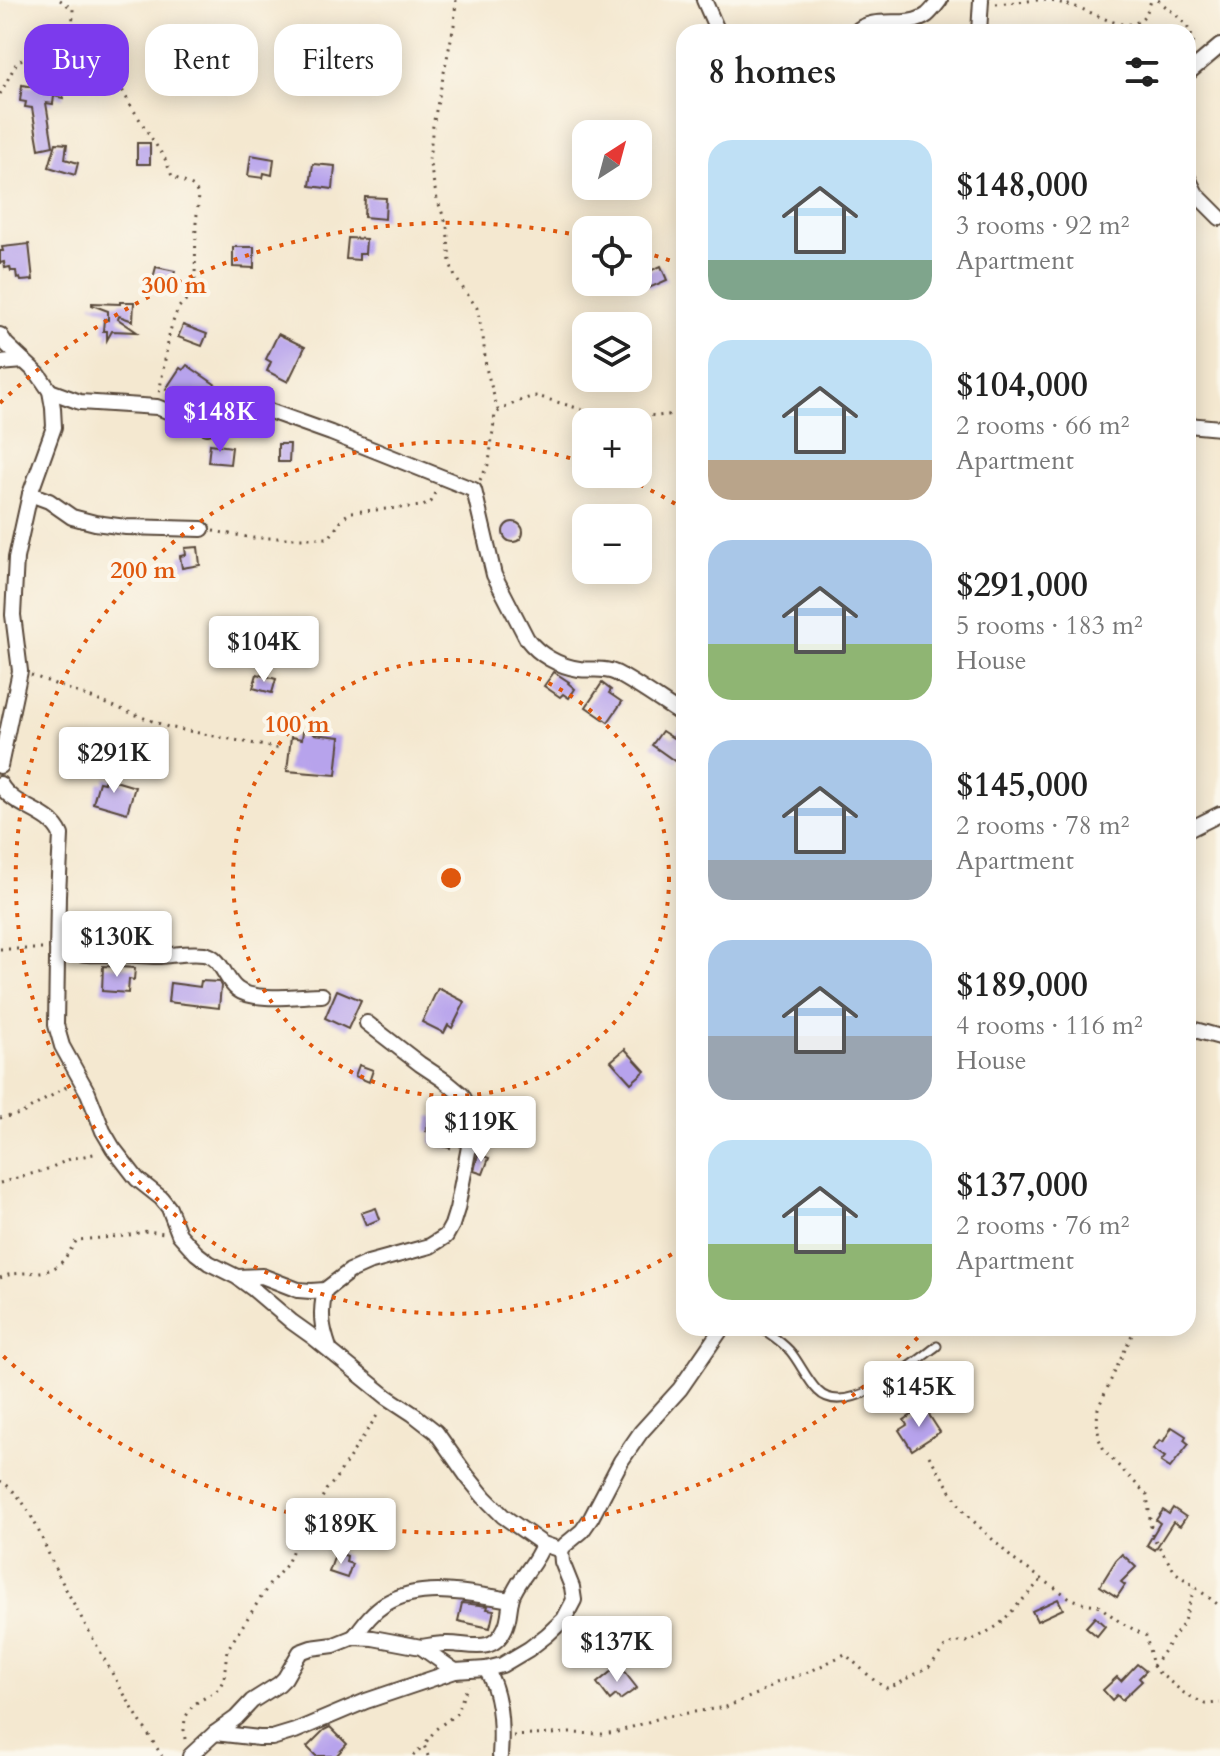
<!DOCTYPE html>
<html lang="en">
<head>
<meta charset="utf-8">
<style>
  :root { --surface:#fff; --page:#f6f6f6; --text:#222; --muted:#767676; --accent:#7c3aed }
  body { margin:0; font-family:Cardo,serif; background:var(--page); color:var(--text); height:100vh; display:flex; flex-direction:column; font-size:30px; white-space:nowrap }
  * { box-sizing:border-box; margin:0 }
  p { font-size:26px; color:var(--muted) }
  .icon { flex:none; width:44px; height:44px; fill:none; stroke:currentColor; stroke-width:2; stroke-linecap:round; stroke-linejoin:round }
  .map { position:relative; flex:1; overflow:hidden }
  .drawer { position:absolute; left:676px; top:24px; width:520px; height:1312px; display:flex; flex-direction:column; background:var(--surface); border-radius:24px; box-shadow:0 4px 20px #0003 }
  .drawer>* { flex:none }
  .guide { position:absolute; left:24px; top:24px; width:532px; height:72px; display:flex; gap:16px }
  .needle { width:52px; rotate:36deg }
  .tools { position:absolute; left:572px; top:120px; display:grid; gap:16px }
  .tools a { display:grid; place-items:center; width:80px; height:80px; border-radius:16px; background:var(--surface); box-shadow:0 4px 20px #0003; font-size:40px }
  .price { position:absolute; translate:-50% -68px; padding:0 18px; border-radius:8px; background:#fff; color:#222; font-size:26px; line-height:52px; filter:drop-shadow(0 2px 4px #0008) }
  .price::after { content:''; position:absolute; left:50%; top:48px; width:24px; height:18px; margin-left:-12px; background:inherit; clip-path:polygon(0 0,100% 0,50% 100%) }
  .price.active { background:var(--accent); color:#fff }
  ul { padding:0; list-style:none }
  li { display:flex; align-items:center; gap:24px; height:200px; padding:0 32px }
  li span { display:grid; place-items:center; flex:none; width:224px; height:160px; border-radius:24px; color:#555 }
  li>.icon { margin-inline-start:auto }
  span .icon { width:96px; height:96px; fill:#fffc; stroke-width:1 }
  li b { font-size:34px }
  h2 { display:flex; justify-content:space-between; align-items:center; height:96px; padding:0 32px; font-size:34px }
  .chip { padding:0 28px; border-radius:24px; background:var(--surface); box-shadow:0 4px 20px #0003; font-size:28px; line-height:72px }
  .chip.active { background:var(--accent); color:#fff }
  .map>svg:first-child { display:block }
  .building { fill:#b7a3ec }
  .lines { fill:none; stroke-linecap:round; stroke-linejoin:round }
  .service-casing { stroke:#574639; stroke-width:11 }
  .minor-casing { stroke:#574639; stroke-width:18 }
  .path { stroke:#574639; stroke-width:3; stroke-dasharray:2 6; stroke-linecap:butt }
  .service { stroke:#fff; stroke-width:7 }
  .minor { stroke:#fff; stroke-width:14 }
  .ring { fill:none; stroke:#df570d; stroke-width:4; stroke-dasharray:4 8 }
  .centre { fill:#df570d; stroke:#fbf7ec; stroke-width:4 }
  .ring-label { font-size:24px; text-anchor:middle; font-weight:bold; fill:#df570d; stroke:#fbf7ec; stroke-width:8; stroke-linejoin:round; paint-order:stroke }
</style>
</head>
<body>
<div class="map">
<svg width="1220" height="1756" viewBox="0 0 1220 1756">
  <rect width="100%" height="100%" fill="#fbf7ec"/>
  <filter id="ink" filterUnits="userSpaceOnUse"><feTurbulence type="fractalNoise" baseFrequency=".0125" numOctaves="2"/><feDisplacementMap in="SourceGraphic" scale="16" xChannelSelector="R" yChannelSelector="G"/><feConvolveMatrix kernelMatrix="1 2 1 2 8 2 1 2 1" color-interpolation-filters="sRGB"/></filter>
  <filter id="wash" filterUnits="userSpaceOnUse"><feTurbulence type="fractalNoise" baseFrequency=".006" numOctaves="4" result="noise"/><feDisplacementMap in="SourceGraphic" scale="32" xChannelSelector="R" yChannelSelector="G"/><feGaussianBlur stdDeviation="1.8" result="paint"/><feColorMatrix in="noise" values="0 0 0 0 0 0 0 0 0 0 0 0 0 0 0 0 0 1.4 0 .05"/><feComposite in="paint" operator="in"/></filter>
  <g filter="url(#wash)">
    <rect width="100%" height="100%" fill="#f4e8d0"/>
    <g id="blocks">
      <g class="building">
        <path d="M34,73L66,78L63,98L54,96L53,104L46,103L53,146L39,149L32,108L25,107L26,102L20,101L22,85L33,87Z"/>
        <path d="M56,143L67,144L65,159L78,163L75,175L49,167Z"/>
        <rect x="137" y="143" width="13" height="21"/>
        <path d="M251,155L274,159L272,175L264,173L263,178L248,176Z"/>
        <path d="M313,164L335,166L333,189L310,186Z"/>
        <path d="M365,197L386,198L385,219L364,217Z"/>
        <path d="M348,238L366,239L365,254H359V260L346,259Z"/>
        <path d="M29,244L33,280L21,281L20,278L17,279L16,271H11L10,267L5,268L4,262L0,263V251H3L2,247Z"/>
        <path d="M233,247H254V268L233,267Z"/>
        <path d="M661,266L667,280L649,288L643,274Z"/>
        <path d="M156,267L175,271L171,288L152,282Z"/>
        <path d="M120,302H134L133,321L119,316L118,319L137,332L112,331L107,340V331H103L104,319L108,320V311L92,305V303L120,304Z"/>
        <path d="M183,325L207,334L202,346L178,337Z"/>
        <path d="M278,334L305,347L288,382L267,371L271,362L266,359Z"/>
        <path d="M187,365L216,385L212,390L222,397L210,416H207L166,389L180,368L183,370Z"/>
        <path d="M210,444L232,447L230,464L208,462Z"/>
        <path d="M278,444H290L289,462H278Z"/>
        <circle cx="513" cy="532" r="10"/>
        <path d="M198,547L200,565L182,568L180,556L186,555L185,548Z"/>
        <path d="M554,672L569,682L568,683L575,689L569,698L563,694L560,697L544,686Z"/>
        <path d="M257,674L276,679L272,693L253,688Z"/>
        <path d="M602,683L611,690L609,693L622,702L608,722L586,707Z"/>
        <path d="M682,725L684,726V750L676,762L652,745L662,731L673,738Z"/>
        <path d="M303,731L314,732V734L340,737L336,775L287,771L291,737L302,739Z"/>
        <path d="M105,778L135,787L127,813L93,803L99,782L104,783Z"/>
        <path d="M103,966L135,968L134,980L129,979L128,993L102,991Z"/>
        <path d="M201,981L219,982L221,986L219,1008L168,1002L170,983L200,987Z"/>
        <path d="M438,988L465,1002L452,1028L448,1025L444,1033L422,1022Z"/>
        <path d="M337,990L361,1000L348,1029L325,1018Z"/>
        <path d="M625,1049L645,1071L631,1083L611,1061Z"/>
        <path d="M359,1065L373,1070L369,1082L355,1076Z"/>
        <path d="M430,1116L462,1124L458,1143L451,1141L450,1148L430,1143L433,1133L426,1131Z"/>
        <path d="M478,1154L489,1158L483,1174L474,1171Z"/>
        <path d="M376,1208L380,1219L366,1225L361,1213Z"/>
        <path d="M924,1407L940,1432L912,1450L899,1430L907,1425L904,1420Z"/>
        <path d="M1172,1427L1186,1436L1184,1440L1189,1444L1170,1468L1161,1462L1165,1457L1153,1449L1160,1440L1163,1442Z"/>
        <path d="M1173,1508L1186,1517L1180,1526L1173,1522L1155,1550L1147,1545L1160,1523L1156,1520L1163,1510L1169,1514Z"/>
        <path d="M336,1552L347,1556L346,1562L352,1564L347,1578L329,1572Z"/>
        <path d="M1122,1554L1136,1567L1121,1582L1125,1585L1117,1597L1100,1586L1116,1560Z"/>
        <path d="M1058,1599L1063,1609L1037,1621L1032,1611Z"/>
        <path d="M462,1603L488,1606L487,1609L494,1610L490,1628L458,1621Z"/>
        <path d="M1095,1617L1105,1626L1097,1636L1086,1627Z"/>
        <path d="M1137,1664L1146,1671L1139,1678L1142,1681L1122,1700L1117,1695L1112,1700L1103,1690L1117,1677L1121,1681Z"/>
        <path d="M619,1665L637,1688L620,1700L616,1695L610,1700L597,1683Z"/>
        <path d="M330,1727L347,1744L336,1756H316L307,1747L324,1730Z"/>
      </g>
    </g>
  </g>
  <g filter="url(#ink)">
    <use href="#blocks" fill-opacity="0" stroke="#574639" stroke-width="2"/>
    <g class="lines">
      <defs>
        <path id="service" d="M761,1328C771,1335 782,1342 790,1351C800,1363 807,1380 818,1391C846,1420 914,1363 937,1346"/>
        <g id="minor">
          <path d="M704,0L718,32"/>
          <path d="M856,32C874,14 907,30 927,15C932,11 936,5 940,0"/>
          <path d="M979,32L981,0"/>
          <path d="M1188,73L1220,46"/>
          <path d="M1188,178L1196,194L1220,218"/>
          <path d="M0,335L6,344L39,375L50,391L53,408L54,427L30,494L16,558L13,615L20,671L0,766"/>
          <path d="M0,363L24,361"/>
          <path d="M50,391L80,402L157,407L207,427L218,424L248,409L261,408L331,433L474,490L494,575L527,639C539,655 559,666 579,669C591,671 603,667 616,673C639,685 662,702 684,716"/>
          <path d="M1188,425L1220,428"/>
          <path d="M30,494L49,501L72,517L95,523L126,527L202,529"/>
          <path d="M0,784C14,809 50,809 61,835L58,895L56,1025L62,1046L88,1093L103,1131L113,1148L137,1179L161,1198L169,1208L179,1234L196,1253L209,1263L237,1277L252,1288L292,1322L313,1337L387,1397L413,1414L436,1432L467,1476L484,1497L503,1516L543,1544L561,1550"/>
          <path d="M1188,830L1220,814"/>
          <path d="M57,947C83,957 97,954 123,954C136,955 148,956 160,956C174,955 190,952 204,954C222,957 224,979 237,989C254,1003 300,995 322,995"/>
          <path d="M1188,1028L1220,1037"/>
          <path d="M238,1277L262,1276L298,1290L311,1291L325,1290L350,1271L368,1263L430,1246L446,1236L452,1225L457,1209L472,1131L473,1116L462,1095L444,1080L420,1064L367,1023"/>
          <path d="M325,1290C320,1313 321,1325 329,1348"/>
          <path d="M354,1637C363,1625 372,1612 385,1604C422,1581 471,1594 511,1600"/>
          <path d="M421,1647C429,1646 437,1644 445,1644C470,1643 492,1656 505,1628C511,1616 508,1603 514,1592C522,1575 537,1562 543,1544"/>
          <path d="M486,1669C501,1693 502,1728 500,1756"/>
          <path d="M215,1733L259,1738H272L295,1731L366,1701L455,1671"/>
          <path d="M190,1756L215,1733L236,1718L252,1701L279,1684L285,1678L300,1652L311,1648L334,1645L354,1637L373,1638L421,1647L455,1671L486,1669L502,1665L529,1649L547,1635L564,1619L574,1600L572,1587L562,1562L561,1550L565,1545L582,1531L591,1518L621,1461L641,1432L680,1389L722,1328"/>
        </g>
      </defs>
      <use href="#service" class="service-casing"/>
      <use href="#minor" class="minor-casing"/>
      <g class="path">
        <path d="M60,0L73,9L72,51L80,75"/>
        <path d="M456,0L454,25L433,125L429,160L437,199L447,226L450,262L455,277L477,308L483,336L486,368L498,410"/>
        <path d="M1044,0C1058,2 1070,5 1082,9C1107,19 1141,42 1151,0"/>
        <path d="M1158,0C1175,15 1194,25 1194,49"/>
        <path d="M996,4L1038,0"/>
        <path d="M0,94L17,62L31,54H60L72,51L107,69L114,75L131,106L165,159L172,176L194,187L199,196L196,223L195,278L192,291L187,299L179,307L175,316L170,331L159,394"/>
        <path d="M480,480L489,463L495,414C500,409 529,396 537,396L597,414L615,412L658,416L684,413"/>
        <path d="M213,531L253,538H329L344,517L351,512L423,506L431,502L436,490"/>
        <path d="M31,675L168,727L281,749"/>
        <path d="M0,949H44"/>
        <path d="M0,1118L21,1114L68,1086"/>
        <path d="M0,1183L45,1170L70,1159L98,1153"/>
        <path d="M0,1278C17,1269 42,1277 57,1266C65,1261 71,1248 77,1240L125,1236L147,1231L164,1233"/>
        <path d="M1135,1328L1098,1408L1097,1421L1099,1439L1105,1452L1147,1495L1152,1535L1163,1553L1175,1572L1220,1606"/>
        <path d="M929,1456L964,1512L1014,1560L1070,1598L1083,1603L1098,1605L1120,1622L1146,1636L1153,1666L1158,1672L1184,1693L1205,1704L1220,1703"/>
        <path d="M0,1481C30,1497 43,1545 58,1574C72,1601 87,1628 102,1655C121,1690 141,1723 162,1756"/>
        <path d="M1153,1666L1183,1624L1194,1589"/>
        <path d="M513,1736L570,1733L602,1734L617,1732L663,1717L726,1707L757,1694L776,1683L811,1671L845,1654L876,1682L887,1688L896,1685L930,1666L945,1647L954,1642H966L980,1636L999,1625L1042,1579"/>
        <path d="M185,1739L184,1730L185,1718L193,1705L219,1689L224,1678L227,1650L269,1585L287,1564L298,1537L316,1510L326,1490L334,1481L380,1411"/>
        <path d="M413,1756L424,1745"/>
        <path d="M428,1756L424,1745L436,1729L456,1714L468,1685"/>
      </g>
      <use href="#service" class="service"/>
      <use href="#minor" class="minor"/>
    </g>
  </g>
  <g class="ring">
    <circle cx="451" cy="878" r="218"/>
    <path d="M682 1248A436 436 0 1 1 586 463M618 475A436 436 0 0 1 682 508"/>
    <path d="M926 1329A655 655 0 0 1 0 1353M0 403A655 655 0 0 1 582 236M643 252A655 655 0 0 1 680 264"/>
  </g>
  <circle cx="451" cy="878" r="12" class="centre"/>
  <g class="ring-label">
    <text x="174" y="293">300 m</text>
    <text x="143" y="578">200 m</text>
    <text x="297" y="732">100 m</text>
  </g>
</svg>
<div class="tools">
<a><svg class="needle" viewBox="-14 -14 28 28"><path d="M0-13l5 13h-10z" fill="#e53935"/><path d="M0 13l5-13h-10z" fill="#767676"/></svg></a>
<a><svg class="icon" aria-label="locate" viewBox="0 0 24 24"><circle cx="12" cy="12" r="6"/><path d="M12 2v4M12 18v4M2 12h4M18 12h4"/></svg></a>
<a><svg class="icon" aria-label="layers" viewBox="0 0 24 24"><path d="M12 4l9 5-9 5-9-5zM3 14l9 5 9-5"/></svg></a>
<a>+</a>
<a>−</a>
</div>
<b class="price active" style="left:220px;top:454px">$148K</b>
<b class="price" style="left:264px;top:684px">$104K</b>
<b class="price" style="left:114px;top:795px">$291K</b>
<b class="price" style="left:117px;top:979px">$130K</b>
<b class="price" style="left:481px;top:1164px">$119K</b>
<b class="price" style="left:919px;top:1429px">$145K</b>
<b class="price" style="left:341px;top:1566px">$189K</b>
<b class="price" style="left:617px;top:1684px">$137K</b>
<div class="guide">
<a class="chip active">Buy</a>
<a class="chip">Rent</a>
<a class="chip">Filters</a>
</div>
<section class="drawer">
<h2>8 homes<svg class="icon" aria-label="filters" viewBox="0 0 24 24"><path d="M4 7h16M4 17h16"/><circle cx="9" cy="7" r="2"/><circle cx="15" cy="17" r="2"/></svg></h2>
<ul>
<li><span style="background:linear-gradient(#bfe0f5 75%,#7fa58c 0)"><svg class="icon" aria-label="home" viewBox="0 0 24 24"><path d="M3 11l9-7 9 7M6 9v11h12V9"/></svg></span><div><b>$148,000</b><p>3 rooms · 92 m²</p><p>Apartment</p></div></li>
<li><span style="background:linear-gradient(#bfe0f5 75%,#b9a48a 0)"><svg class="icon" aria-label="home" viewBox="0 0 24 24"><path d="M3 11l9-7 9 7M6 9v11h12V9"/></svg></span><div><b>$104,000</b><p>2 rooms · 66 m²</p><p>Apartment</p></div></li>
<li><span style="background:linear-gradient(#a9c7e8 65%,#8fb573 0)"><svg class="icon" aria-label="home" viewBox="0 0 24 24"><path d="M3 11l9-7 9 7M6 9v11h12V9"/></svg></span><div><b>$291,000</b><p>5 rooms · 183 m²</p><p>House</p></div></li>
<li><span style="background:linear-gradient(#a9c7e8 75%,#9aa5b1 0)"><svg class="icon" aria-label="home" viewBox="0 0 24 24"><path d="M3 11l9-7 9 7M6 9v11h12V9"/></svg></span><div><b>$145,000</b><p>2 rooms · 78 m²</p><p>Apartment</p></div></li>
<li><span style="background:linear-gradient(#a9c7e8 60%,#9aa5b1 0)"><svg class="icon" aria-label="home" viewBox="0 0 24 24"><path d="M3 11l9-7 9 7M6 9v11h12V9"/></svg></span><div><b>$189,000</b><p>4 rooms · 116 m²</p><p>House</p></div></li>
<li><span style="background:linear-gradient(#bfe0f5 65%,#8fb573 0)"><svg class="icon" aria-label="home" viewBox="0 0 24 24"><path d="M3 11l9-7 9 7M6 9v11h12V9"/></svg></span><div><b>$137,000</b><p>2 rooms · 76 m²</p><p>Apartment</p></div></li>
</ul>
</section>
</div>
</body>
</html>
